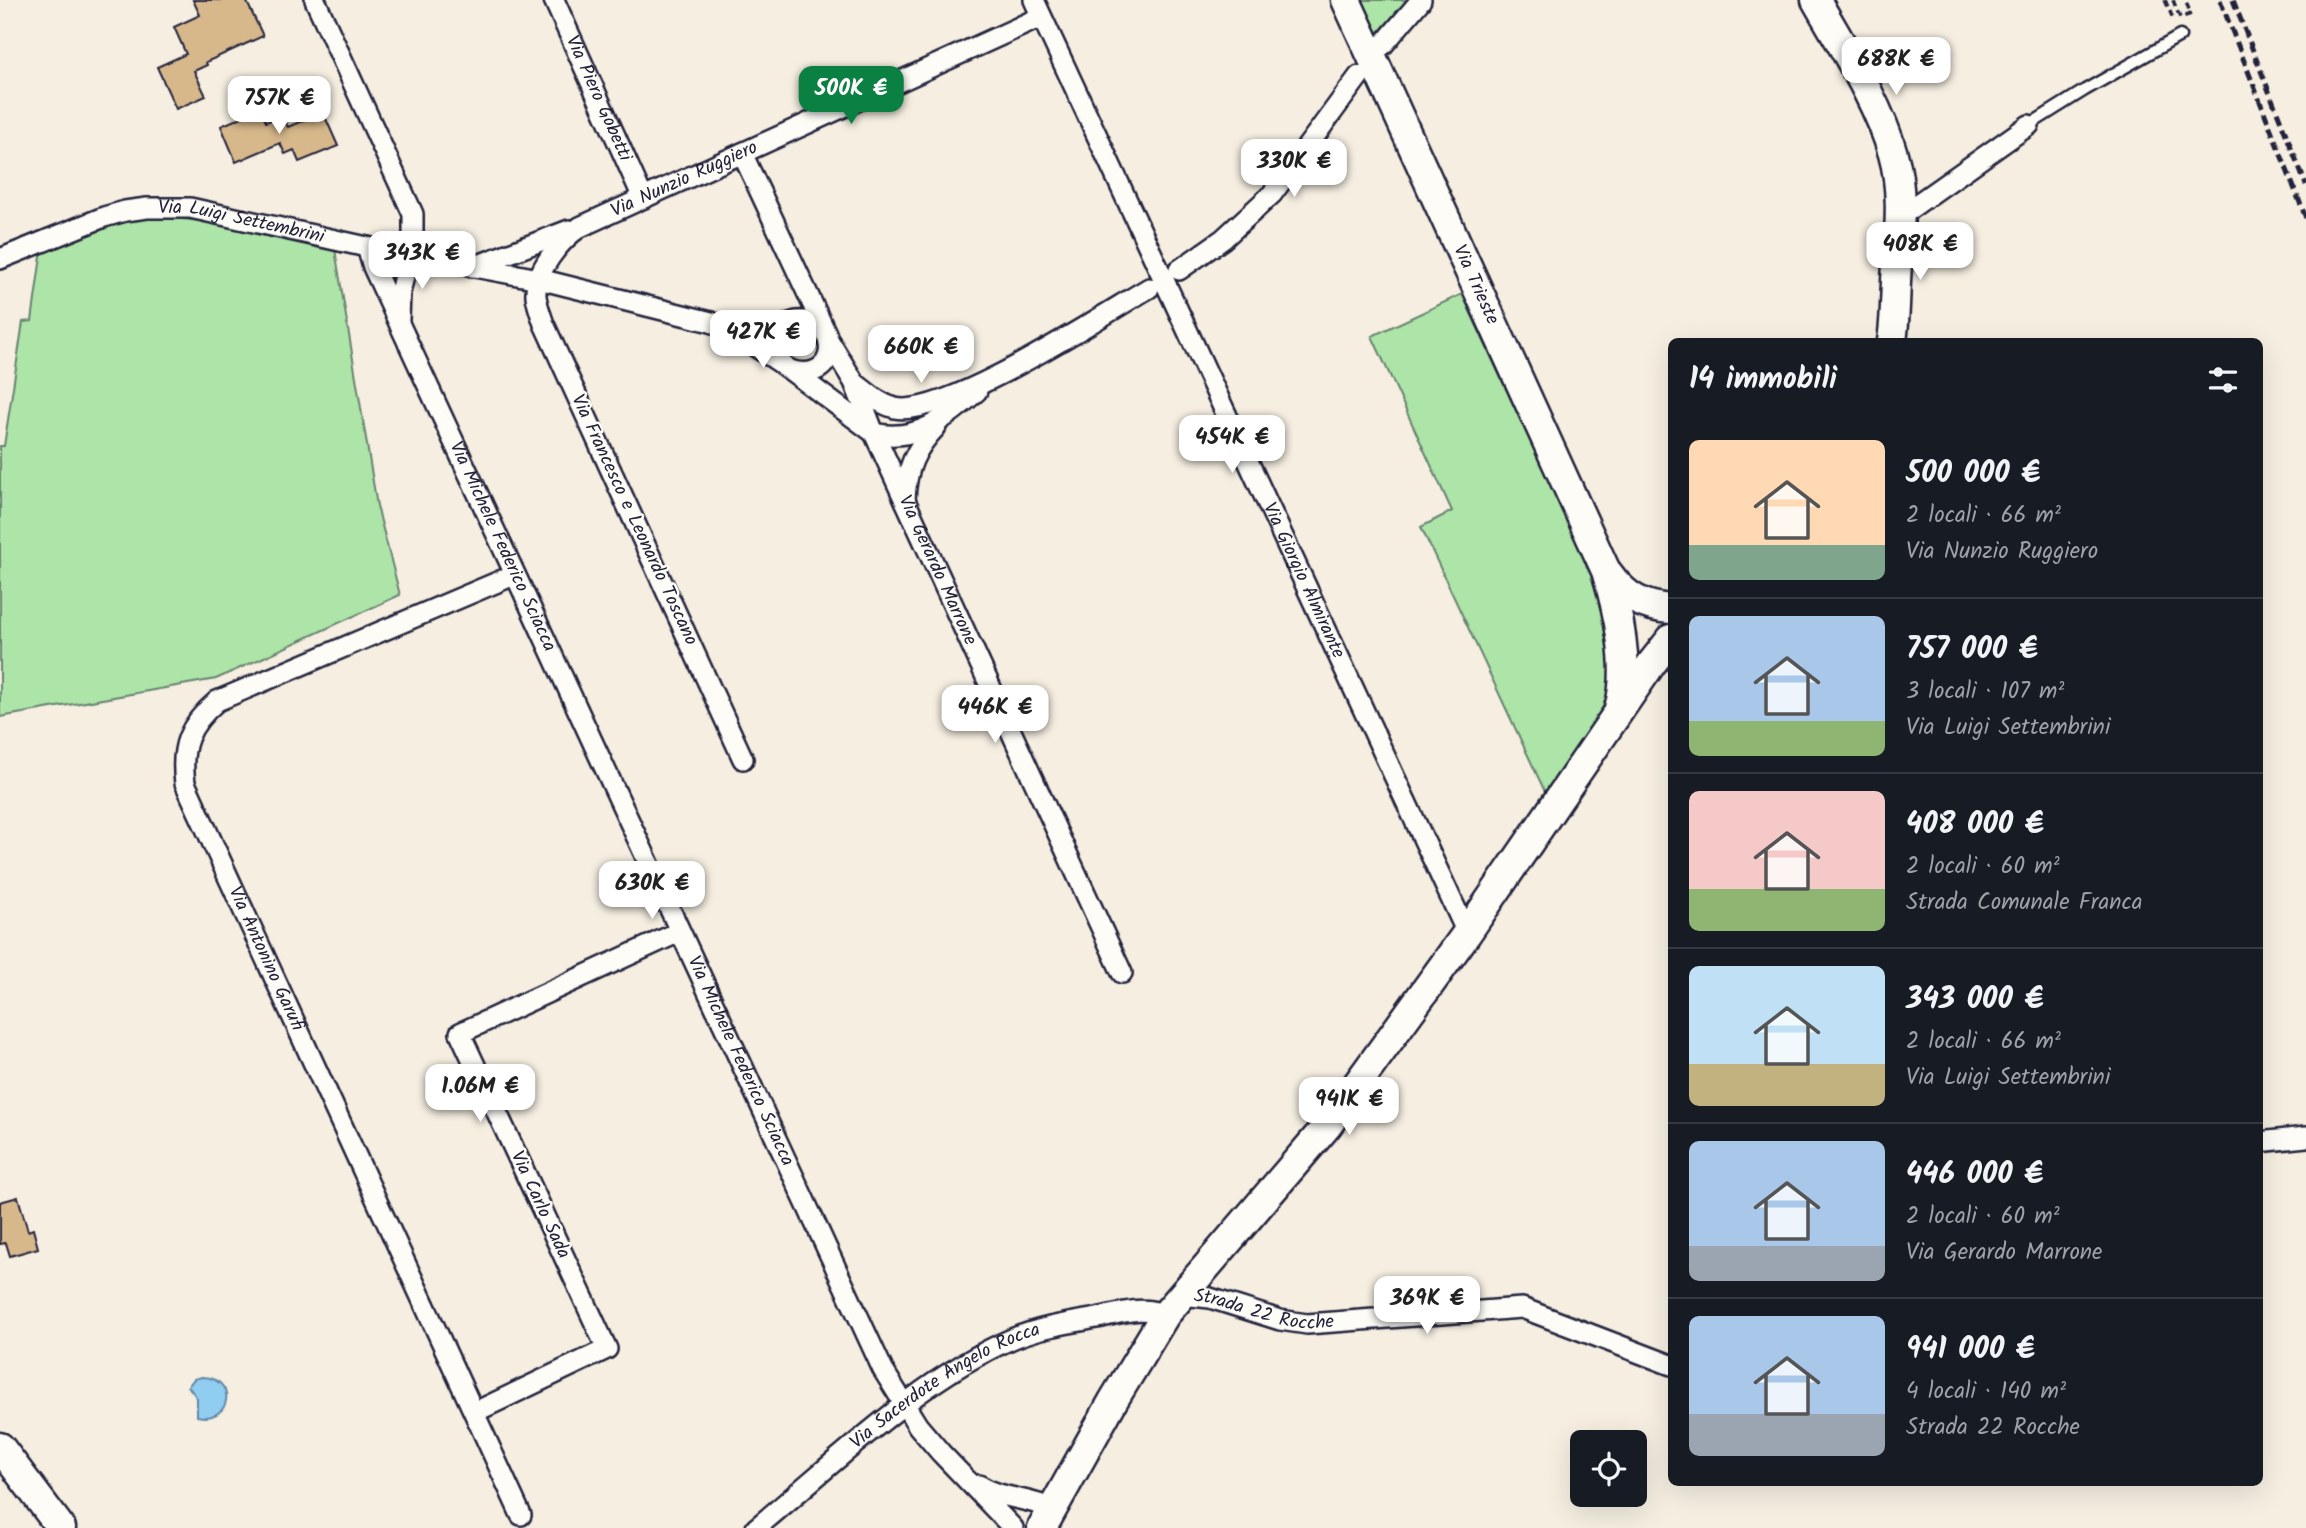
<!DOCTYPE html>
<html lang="it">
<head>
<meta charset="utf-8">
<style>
  :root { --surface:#171b24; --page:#20242c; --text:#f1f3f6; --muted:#9ea1a6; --line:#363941; --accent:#0b8043 }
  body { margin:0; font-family:Kalam,sans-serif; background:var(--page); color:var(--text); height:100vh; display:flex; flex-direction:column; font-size:26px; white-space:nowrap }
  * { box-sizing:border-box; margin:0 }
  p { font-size:23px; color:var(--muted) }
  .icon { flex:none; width:38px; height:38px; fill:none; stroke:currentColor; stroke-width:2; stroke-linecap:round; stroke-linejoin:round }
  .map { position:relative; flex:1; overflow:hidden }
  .side { position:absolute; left:1668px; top:338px; width:595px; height:1148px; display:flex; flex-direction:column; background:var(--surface); border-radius:10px; box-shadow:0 7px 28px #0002 }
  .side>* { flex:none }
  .fabs { position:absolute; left:1570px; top:1430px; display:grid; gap:14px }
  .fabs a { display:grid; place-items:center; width:77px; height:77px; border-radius:10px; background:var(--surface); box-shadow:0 7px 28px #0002; font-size:35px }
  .price { position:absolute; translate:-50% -60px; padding:0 16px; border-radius:14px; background:#fff; color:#222; font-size:23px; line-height:46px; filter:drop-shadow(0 2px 4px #0008) }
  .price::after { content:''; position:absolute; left:50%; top:42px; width:21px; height:16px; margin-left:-10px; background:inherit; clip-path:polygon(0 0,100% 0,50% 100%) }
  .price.selected { background:var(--accent); color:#fff }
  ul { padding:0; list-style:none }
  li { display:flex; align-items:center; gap:21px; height:175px; padding:0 21px }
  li+li { border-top:2px solid var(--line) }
  li span { display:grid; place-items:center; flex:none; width:196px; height:140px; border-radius:10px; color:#555 }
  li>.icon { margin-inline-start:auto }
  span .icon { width:84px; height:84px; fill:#fffc; stroke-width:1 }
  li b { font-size:30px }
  h2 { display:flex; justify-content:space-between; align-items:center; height:84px; padding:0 21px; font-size:30px }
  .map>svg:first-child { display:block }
  .green { fill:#ade4a7; stroke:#688371; stroke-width:2 }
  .water { fill:#90cdf0; stroke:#6489a8; stroke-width:2 }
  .building { fill:#d7b88b; stroke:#22223b; stroke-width:2 }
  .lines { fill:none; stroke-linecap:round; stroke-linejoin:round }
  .lane-casing { stroke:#22223b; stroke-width:15 }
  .street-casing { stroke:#22223b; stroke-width:24 }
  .secondary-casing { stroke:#22223b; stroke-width:33 }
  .path { stroke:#22223b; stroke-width:3.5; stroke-dasharray:7 5; stroke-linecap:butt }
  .lane { stroke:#fdfcf7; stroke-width:10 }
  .street { stroke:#fdfcf7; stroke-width:19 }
  .secondary { stroke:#fdfcf7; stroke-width:28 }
  .rail { stroke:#22223b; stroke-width:5; stroke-dasharray:10 5; stroke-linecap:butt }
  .labels { text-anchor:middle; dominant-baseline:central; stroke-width:5; stroke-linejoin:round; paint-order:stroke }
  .street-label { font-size:19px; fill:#22223b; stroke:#fdfcf7 }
</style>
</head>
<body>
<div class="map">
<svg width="2306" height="1528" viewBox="0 0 2306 1528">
  <rect width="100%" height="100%" fill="#f5eee1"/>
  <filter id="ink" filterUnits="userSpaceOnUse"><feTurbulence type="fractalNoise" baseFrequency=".0143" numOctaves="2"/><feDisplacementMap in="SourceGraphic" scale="14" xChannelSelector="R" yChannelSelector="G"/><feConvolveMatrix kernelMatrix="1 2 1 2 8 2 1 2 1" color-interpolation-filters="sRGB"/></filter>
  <g filter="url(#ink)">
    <g class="green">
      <path d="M1362,0H1407L1378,33Z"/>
      <path d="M162,217L231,224L335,249L377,506L400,595L216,679L0,717V446H4L23,322L32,321L42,249C83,234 119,220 162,217Z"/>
      <path d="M1462,294L1601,594L1612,660L1609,694L1605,704L1546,794L1421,527L1452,511L1372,336Z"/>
    </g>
    <path class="water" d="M202,1377C238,1378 232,1424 197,1416V1398L188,1386L194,1379Z"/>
    <g class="building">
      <path d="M193,0H246L263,36L206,62L207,65L194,71L206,96L176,109L157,67L186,54L174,27L200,15Z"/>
      <path d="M260,109L266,122L282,115L288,127L323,112L338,146L299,162L294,150L285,154L280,143L236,162L221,126Z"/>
      <path d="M18,1197L28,1231L33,1229L38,1248L10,1256L6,1243L0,1244V1202Z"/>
    </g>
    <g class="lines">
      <defs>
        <path id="lane" d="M2029,125L2085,90L2180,36"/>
        <g id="street">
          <path d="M315,0L413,214V237L400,293L399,319"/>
          <path id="s1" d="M554,0L643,198"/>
          <path id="s2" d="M1034,0L1467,933"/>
          <path d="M1383,45L1421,0"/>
          <path d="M742,153L826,333C847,387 761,383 778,337C787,314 813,318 826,333"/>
          <path d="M1900,216L2029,125"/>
          <path id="s3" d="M367,247L373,267L883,1370L918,1426L941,1453L1013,1528"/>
          <path id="s4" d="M0,259L104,217L125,211L147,208H190L367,247L539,279L711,322L733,332L782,364"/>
          <path d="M473,267L569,230"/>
          <path d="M1179,270L1223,239L1272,194L1359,76"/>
          <path id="s5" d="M829,341L854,382L874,433L1122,973"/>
          <path d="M790,370L874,433C917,443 946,418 977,391"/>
          <path d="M855,383C867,392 879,404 895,408C944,419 1101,316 1149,288"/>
          <path d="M905,500C906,469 915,449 936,427"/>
          <path id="s6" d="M514,575L217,701C189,725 180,746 185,783L521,1515"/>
          <path id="s7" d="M743,759L544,324C541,315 537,305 536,296C534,272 561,239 580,227L1041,17"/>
          <path d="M2259,1142L2306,1137"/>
          <path id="s8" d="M1182,1295L1210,1298L1280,1320L1307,1324L1522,1308L1671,1365"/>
          <path d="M475,1412L607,1349L460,1033L679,932"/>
          <path d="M979,1485C1001,1499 1029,1498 1052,1509"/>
          <path id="s9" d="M756,1528C835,1463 920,1378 1014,1338C1041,1327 1069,1323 1097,1318C1120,1313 1143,1305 1165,1315"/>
        </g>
        <g id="secondary">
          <path id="s10" d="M1346,0L1606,571C1618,610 1631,669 1619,708"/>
          <path d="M1816,0C1843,48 1878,101 1893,154C1905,195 1898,240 1896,282C1895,302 1895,322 1892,341"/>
          <path d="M1608,573C1624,596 1643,607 1671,609"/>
          <path d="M0,1447L61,1528"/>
          <path d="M1042,1528L1113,1401L1165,1315L1327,1126L1467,933L1652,663L1671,639"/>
        </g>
      </defs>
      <use href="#lane" class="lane-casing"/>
      <use href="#street" class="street-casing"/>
      <use href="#secondary" class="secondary-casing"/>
      <g class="path">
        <path d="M2165,0L2174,21"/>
        <path d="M2173,0L2180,18L2191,14L2185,0"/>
      </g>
      <use href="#lane" class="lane"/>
      <use href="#street" class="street"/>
      <use href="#secondary" class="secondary"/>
      <g class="rail">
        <path d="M2220,0L2306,218"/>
        <path d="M2233,0L2306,185"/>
      </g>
    </g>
  </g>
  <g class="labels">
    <g class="street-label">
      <text stroke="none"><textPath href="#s1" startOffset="108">Via Piero Gobetti</textPath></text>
      <text stroke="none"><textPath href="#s7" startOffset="707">Via Nunzio Ruggiero</textPath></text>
      <text stroke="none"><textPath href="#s4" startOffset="252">Via Luigi Settembrini</textPath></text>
      <text stroke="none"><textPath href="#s10" startOffset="313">Via Trieste</textPath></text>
      <text transform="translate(634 520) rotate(65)">Via Francesco e Leonardo Toscano</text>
      <text stroke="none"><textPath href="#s3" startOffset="329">Via Michele Federico Sciacca</textPath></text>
      <text stroke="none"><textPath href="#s5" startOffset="254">Via Gerardo Marrone</textPath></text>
      <text stroke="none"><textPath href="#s2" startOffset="640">Via Giorgio Almirante</textPath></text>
      <text stroke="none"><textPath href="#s6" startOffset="609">Via Antonino Garufi</textPath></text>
      <text stroke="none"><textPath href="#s3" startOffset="896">Via Michele Federico Sciacca</textPath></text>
      <text transform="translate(540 1205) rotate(65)">Via Carlo Sada</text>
      <text stroke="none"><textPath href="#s8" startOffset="84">Strada 22 Rocche</textPath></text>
      <text stroke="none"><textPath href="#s9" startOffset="238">Via Sacerdote Angelo Rocca</textPath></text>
    </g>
  </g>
</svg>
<div class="fabs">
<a><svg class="icon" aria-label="locate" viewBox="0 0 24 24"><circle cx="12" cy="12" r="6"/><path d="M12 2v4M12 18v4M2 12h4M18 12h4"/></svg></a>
</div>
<b class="price" style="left:1896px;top:97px">688K €</b>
<b class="price selected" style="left:851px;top:126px">500K €</b>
<b class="price" style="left:279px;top:136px">757K €</b>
<b class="price" style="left:1294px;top:199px">330K €</b>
<b class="price" style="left:1920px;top:282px">408K €</b>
<b class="price" style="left:422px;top:291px">343K €</b>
<b class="price" style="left:763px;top:370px">427K €</b>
<b class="price" style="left:921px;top:385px">660K €</b>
<b class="price" style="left:1232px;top:475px">454K €</b>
<b class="price" style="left:995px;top:745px">446K €</b>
<b class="price" style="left:652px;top:921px">630K €</b>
<b class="price" style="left:480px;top:1124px">1.06M €</b>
<b class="price" style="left:1349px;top:1137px">941K €</b>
<b class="price" style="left:1427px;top:1336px">369K €</b>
<section class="side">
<h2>14 immobili<svg class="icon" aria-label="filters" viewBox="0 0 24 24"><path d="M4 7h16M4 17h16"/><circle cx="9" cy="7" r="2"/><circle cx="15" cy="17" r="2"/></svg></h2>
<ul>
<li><span style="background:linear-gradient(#ffd9b3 75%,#7fa58c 0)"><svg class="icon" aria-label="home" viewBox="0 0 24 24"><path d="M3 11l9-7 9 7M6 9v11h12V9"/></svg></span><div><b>500 000 €</b><p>2 locali · 66 m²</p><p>Via Nunzio Ruggiero</p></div></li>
<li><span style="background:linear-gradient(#a9c7e8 75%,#8fb573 0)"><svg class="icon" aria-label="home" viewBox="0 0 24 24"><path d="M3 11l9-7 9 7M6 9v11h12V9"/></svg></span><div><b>757 000 €</b><p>3 locali · 107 m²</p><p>Via Luigi Settembrini</p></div></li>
<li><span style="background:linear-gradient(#f6c9c9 70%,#8fb573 0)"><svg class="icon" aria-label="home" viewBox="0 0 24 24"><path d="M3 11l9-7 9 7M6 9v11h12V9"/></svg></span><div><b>408 000 €</b><p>2 locali · 60 m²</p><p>Strada Comunale Franca</p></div></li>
<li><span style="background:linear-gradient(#bfe0f5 70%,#c2b280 0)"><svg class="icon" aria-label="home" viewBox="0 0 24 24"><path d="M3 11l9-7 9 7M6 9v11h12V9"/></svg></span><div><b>343 000 €</b><p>2 locali · 66 m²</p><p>Via Luigi Settembrini</p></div></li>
<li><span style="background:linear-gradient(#a9c7e8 75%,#9aa5b1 0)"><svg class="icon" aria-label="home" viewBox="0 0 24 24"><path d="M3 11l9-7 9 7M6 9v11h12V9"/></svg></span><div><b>446 000 €</b><p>2 locali · 60 m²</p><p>Via Gerardo Marrone</p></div></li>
<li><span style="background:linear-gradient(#a9c7e8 70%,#9aa5b1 0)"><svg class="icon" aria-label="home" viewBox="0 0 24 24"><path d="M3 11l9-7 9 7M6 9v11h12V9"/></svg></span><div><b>941 000 €</b><p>4 locali · 140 m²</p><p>Strada 22 Rocche</p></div></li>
</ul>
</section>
</div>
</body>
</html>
